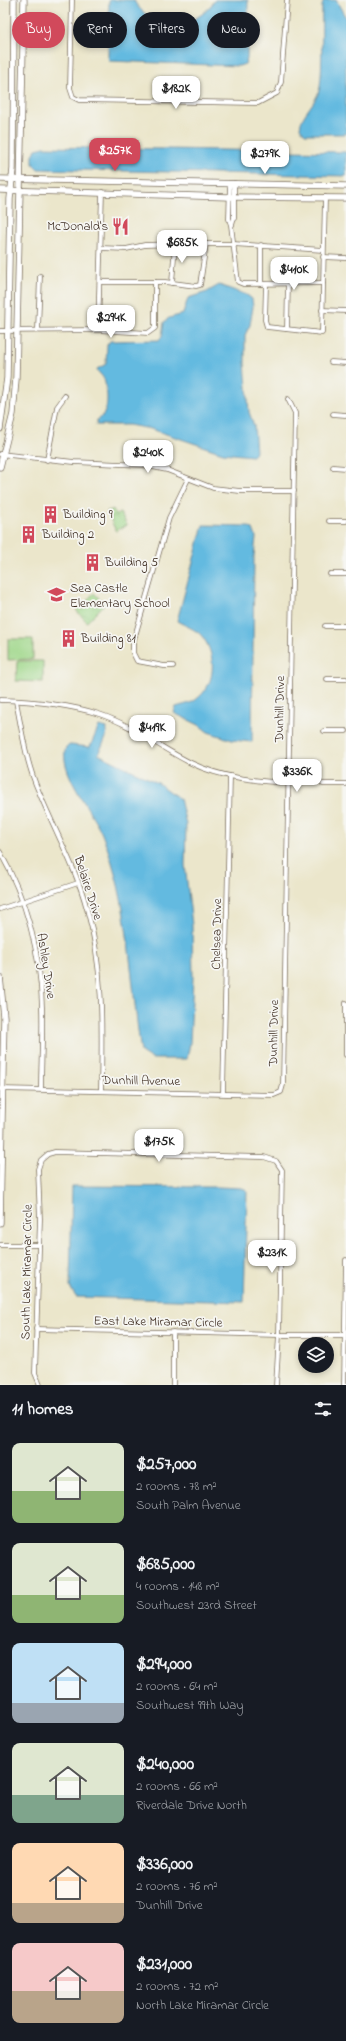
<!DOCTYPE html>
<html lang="en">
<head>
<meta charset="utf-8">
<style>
  :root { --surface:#171b24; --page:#20242c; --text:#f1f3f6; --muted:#9ea1a6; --accent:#d1495b }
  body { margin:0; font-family:"Indie Flower",sans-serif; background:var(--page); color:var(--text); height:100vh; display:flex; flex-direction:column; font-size:15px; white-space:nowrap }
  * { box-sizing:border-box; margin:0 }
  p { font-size:13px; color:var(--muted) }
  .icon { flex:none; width:22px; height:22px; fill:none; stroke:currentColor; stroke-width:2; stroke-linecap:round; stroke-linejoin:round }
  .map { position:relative; height:1385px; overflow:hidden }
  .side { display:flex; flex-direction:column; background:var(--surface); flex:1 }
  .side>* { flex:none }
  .guide { position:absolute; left:12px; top:12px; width:322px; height:36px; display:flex; gap:8px }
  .fabs { position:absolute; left:298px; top:1337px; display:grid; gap:8px }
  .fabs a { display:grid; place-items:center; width:36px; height:36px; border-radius:50%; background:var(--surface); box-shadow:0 2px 6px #0003; font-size:20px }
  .price { position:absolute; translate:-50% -34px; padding:0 9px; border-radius:8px; background:#fff; color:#222; font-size:13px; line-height:26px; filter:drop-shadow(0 1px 2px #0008) }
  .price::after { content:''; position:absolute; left:50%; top:24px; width:12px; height:9px; margin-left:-6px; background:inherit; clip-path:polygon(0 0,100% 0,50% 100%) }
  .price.active { background:var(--accent); color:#fff }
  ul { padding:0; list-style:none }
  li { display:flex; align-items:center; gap:12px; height:100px; padding:0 12px }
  li span { display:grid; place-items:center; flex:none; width:112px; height:80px; border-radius:8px; color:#555 }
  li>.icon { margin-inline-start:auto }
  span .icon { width:48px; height:48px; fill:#fffc; stroke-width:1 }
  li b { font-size:17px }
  h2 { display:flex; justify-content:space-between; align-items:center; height:48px; padding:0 12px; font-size:17px }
  .pill { padding:0 14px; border-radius:18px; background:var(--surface); box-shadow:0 2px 6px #0003; font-size:14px; line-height:36px }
  .pill.active { background:var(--accent); color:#fff }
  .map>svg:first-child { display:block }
  .grass { fill:#9fd789; stroke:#6d8054 }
  .park { fill:url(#park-crowns); stroke:#6d8054 }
  .water { fill:#63bae0; stroke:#4f727f }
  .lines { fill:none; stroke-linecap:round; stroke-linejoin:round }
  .street-casing { stroke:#796c5b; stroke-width:5.5 }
  .secondary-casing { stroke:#796c5b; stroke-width:7 }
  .street { stroke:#fff; stroke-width:4 }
  .secondary { stroke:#fff; stroke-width:5.5 }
  .labels { text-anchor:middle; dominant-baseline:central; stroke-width:3.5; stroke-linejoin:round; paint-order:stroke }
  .poi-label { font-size:13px; fill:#3b2a1e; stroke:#f6f6f2; text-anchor:start }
  .street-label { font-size:13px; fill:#3b2a1e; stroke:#f6f6f2 }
</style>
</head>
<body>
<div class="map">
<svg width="346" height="1385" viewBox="0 0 346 1385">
  <defs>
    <pattern id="park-crowns" width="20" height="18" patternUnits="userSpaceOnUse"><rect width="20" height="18" fill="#9fd789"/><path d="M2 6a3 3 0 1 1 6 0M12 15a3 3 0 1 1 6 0" fill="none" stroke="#8ab976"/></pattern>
  </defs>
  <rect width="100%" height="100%" fill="#f6f6f2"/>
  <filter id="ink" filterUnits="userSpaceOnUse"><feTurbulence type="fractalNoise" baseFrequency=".025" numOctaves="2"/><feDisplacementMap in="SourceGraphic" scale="8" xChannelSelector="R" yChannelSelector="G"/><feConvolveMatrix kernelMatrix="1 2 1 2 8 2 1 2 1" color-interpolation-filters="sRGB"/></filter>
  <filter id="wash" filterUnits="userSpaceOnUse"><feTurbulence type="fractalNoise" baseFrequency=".012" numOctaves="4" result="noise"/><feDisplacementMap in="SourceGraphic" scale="16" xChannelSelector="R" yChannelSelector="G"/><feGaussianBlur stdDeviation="0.9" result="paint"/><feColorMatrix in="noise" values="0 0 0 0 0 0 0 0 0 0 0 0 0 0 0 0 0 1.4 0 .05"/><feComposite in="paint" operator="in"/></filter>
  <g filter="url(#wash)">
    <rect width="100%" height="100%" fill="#ebe6cb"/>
    <g class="grass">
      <path d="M8,639H33V659L8,660Z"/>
      <path d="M17,661H43V682L16,681Z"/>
    </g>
    <g class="park">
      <path d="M113,509L116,515L120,513L127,525L116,531L107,512Z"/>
      <path d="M94,593L105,604L87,622L76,610L79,607L82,610L90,603L87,600Z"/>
    </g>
    <g class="water">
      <path d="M109,0H134C136,6 143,12 148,16C171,33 200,23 215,0H248L247,59L245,64L239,66L109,61L108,56Z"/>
      <path d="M324,0H336L346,18V134H305L300,128C301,113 317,104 320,87C323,62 321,32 322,6Z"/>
      <path d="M44,147L346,152V176L38,169L33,164V156L36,149Z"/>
      <path d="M219,285L247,295L252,299L253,307L250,325L245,335V363L249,412L254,426L256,452L252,456L223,453L151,429L129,425H96L97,420C110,414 108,393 104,379C102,375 98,373 97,369L106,364L107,345L110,341L159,340L162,336L164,322L169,318L183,314L188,298L207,292Z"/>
      <path d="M203,525L247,526L253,529L256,537L254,556L252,742L232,740L208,732L199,725L174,713L176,707C185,704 192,704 199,697C217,682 216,652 201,635C195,629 184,625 177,621Z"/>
      <path d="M99,726L107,728L106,738L98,754L158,783L180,799L186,824L185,865L192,925L193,978L190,1043L187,1059H152L141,1052C130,980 130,902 102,834C93,812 57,770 66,747L70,745L90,747Z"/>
      <path d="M72,1186L218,1187L242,1188L247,1190L244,1302L76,1297L70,1287Z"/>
    </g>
  </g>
  <g filter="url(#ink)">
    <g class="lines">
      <defs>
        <g id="street">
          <path d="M72,0L70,88L73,97L79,100L258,103L277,93L281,82L287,0"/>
          <path d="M230,183L229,219L231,225L238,282L243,284L323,283"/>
          <path d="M232,225L234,218V183"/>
          <path d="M101,248L126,249L145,245L175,244H233L323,250"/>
          <path d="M323,257L346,258"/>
          <path d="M100,282H165L196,286L200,285L206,244"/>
          <path d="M172,283L175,244"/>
          <path d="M261,284V245"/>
          <path d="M266,284L265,320L267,327L322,333L325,197"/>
          <path d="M322,310L346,311"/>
          <path d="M287,329L288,283"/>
          <path d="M38,330L40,276"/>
          <path d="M98,330L102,192"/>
          <path d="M0,331L98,330L148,333L155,328V282"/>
          <path d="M331,362L346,363"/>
          <path d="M333,414L346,415"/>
          <path d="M0,454L74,462L143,465L167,470L213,488L240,491H294"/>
          <path d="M47,460L57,407L65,396"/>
          <path d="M333,467L346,468"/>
          <path d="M329,521H346"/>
          <path d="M330,574H346"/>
          <path d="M325,626H346"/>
          <path d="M173,666H164L137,661L133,653V643L169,518L188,479"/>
          <path d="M327,679H346"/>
          <path d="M0,700C34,701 67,704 99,714C133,725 160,748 191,763C222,778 255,781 289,783"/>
          <path d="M16,701C22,731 26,763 39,792C55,831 76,868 87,909C104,968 102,1030 101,1090"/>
          <path d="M324,731H346"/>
          <path d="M323,784H346"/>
          <path d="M0,852C26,898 41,954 42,1007C43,1034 41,1062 41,1089"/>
          <path d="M0,909L78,883"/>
          <path d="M346,1003V1055"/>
          <path d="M0,1089L274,1095L281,1092L283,1085L295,413L288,399"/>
          <path d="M223,1093L230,776"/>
          <path d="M0,1245H39"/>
          <path d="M36,1329L279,1335H344"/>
          <path d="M173,1332V1385"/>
          <path d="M40,1385L35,1373L40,1219L38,1169L41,1160L48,1154L55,1152L264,1157L276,1161L282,1170L279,1335L276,1385"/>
          <path d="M344,1385L346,1260"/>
        </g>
        <g id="secondary">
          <path d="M0,179L346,186"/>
          <path d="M0,190L229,197L346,198"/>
          <path d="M0,429L7,378L10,199L13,169L14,0"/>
          <path d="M0,467L13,414L16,379L24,0"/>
          <path d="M0,977L4,1017L0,1223"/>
        </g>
      </defs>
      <use href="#street" class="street-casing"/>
      <use href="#secondary" class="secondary-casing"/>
      <use href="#street" class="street"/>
      <use href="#secondary" class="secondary"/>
    </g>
  </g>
  <defs>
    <symbol id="restaurant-bare" viewBox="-9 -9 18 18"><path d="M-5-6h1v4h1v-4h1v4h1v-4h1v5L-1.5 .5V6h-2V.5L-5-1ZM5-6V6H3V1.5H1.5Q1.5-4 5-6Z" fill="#d1495b" stroke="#f6f6f2" stroke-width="2.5" paint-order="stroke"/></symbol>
    <symbol id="building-bare" viewBox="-9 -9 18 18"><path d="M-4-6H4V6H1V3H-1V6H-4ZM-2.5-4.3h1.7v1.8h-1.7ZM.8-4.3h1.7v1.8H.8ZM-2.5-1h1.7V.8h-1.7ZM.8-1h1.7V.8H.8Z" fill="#d1495b" stroke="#f6f6f2" stroke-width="2.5" paint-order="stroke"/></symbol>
    <symbol id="school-bare" viewBox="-9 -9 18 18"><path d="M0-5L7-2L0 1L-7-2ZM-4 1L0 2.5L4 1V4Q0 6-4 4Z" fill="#d1495b" stroke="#f6f6f2" stroke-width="2.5" paint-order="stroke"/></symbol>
  </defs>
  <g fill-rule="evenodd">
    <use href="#restaurant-bare" x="108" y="214" width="25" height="25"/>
    <use href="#building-bare" x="38" y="502" width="25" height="25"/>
    <use href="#building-bare" x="16" y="522" width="25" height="25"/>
    <use href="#building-bare" x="80" y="550" width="25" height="25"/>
    <use href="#school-bare" x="44" y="582" width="25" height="25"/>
    <use href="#building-bare" x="56" y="626" width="25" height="25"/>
  </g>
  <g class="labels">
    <g class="poi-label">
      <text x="108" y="226" text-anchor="end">McDonald's</text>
      <text x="63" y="514">Building 9</text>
      <text x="42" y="534">Building 2</text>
      <text x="105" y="562">Building 5</text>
      <text x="70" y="588">Sea Castle<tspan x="70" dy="15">Elementary School</tspan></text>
      <text x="81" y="638">Building 81</text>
    </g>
    <g class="street-label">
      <text transform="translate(280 709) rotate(-89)">Dunhill Drive</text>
      <text transform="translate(88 888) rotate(72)">Belaire Drive</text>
      <text transform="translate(217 934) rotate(-89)">Chelsea Drive</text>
      <text transform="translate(46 966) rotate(81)">Ashley Drive</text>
      <text transform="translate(274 1033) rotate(-89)">Dunhill Drive</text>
      <text transform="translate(141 1081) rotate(1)">Dunhill Avenue</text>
      <text transform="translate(27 1272) rotate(-89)">South Lake Miramar Circle</text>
      <text transform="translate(158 1322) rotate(1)">East Lake Miramar Circle</text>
    </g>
  </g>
</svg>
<div class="fabs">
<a><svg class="icon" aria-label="layers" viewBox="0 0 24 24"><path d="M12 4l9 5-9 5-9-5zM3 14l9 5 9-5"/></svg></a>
</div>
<b class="price" style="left:176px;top:110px">$182K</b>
<b class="price active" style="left:115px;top:172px">$257K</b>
<b class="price" style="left:265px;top:175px">$279K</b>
<b class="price" style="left:182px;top:264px">$685K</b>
<b class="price" style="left:294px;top:291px">$410K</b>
<b class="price" style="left:111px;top:339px">$294K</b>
<b class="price" style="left:148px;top:474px">$240K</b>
<b class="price" style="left:152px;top:749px">$419K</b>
<b class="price" style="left:297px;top:793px">$336K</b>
<b class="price" style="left:159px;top:1163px">$175K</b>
<b class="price" style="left:272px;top:1274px">$231K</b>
<div class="guide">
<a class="pill active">Buy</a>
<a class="pill">Rent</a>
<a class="pill">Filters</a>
<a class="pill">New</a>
</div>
</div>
<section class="side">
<h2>11 homes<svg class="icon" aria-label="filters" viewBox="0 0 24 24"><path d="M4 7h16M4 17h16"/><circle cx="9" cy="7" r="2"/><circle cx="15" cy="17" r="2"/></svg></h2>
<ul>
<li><span style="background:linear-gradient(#dfe7d0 60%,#8fb573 0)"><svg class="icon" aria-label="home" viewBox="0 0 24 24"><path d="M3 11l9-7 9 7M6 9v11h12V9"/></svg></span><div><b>$257,000</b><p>2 rooms · 78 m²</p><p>South Palm Avenue</p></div></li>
<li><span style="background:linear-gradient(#dfe7d0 65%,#8fb573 0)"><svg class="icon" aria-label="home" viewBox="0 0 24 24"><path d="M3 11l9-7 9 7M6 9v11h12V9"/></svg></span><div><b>$685,000</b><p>4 rooms · 148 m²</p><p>Southwest 23rd Street</p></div></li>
<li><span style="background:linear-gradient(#bfe0f5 75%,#9aa5b1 0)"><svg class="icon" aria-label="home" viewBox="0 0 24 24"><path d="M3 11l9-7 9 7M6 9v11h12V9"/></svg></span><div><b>$294,000</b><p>2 rooms · 64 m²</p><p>Southwest 99th Way</p></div></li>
<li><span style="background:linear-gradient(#dfe7d0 65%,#7fa58c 0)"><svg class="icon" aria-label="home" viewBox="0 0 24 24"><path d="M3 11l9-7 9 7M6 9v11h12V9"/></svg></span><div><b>$240,000</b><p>2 rooms · 66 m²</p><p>Riverdale Drive North</p></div></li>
<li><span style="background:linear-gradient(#ffd9b3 75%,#b9a48a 0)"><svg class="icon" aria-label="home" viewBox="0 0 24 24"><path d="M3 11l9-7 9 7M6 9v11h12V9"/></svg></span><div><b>$336,000</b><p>2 rooms · 76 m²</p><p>Dunhill Drive</p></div></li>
<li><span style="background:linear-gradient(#f6c9c9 60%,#b9a48a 0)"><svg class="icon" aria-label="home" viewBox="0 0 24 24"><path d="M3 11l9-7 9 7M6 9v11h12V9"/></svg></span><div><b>$231,000</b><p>2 rooms · 72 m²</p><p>North Lake Miramar Circle</p></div></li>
</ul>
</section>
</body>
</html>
